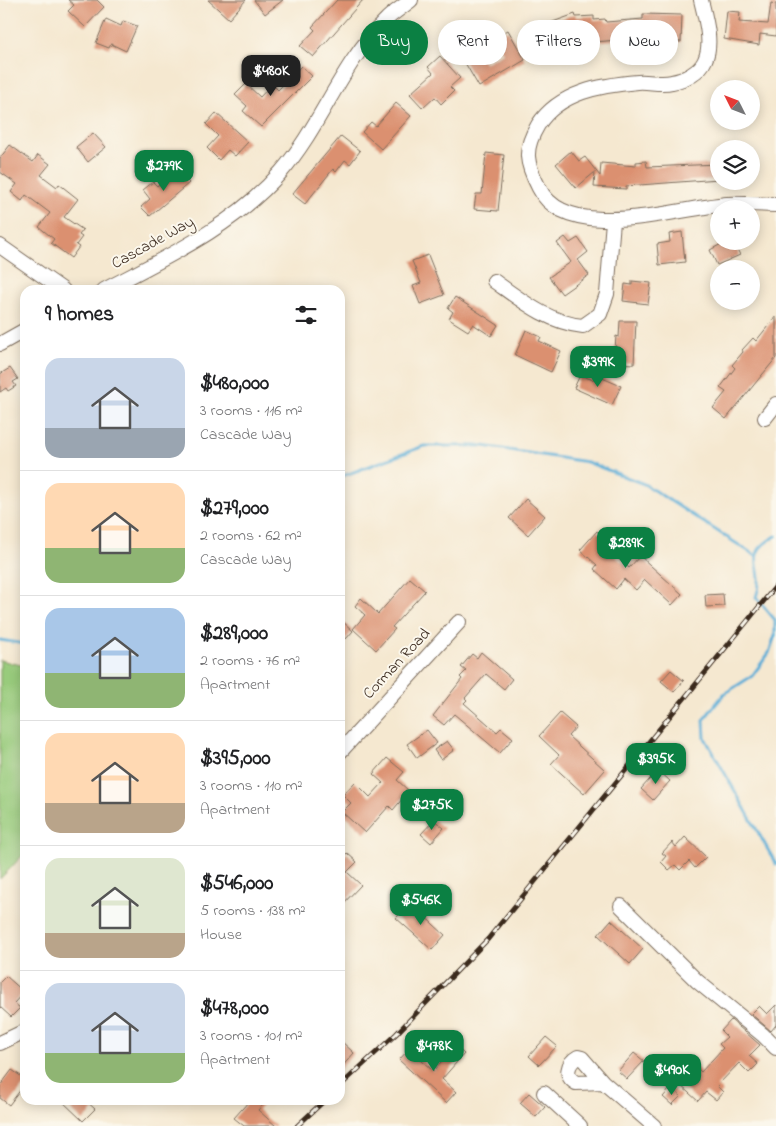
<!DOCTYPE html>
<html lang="en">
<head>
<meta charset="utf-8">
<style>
  :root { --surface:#fff; --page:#f6f6f6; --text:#202124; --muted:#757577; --line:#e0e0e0; --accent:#0b8043 }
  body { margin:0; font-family:"Indie Flower",sans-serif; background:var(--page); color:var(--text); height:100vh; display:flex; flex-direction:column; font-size:19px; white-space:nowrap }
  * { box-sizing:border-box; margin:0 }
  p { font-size:16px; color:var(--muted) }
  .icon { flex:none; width:28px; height:28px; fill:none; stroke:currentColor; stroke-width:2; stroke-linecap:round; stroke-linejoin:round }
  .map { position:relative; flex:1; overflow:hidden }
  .drawer { position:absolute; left:20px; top:285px; width:325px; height:820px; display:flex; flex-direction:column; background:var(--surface); border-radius:15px; box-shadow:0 2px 12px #0003 }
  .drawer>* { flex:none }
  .banner { position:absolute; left:360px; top:20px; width:340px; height:45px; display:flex; gap:10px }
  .needle { width:32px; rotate:312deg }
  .tools { position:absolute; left:710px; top:80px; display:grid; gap:10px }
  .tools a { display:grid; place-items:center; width:50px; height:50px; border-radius:50%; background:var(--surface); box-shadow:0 2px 12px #0003; font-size:25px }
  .price { position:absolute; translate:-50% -42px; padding:0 11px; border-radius:10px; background:var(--accent); color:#fff; font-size:16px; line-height:32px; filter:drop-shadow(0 1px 2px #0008) }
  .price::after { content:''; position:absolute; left:50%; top:30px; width:15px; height:11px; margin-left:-8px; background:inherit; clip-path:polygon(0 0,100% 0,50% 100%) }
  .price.active { background:#222; color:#fff }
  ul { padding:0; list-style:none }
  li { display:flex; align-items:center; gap:15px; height:125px; padding:0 25px }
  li+li { border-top:1px solid var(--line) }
  li span { display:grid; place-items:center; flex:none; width:140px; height:100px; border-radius:15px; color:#555 }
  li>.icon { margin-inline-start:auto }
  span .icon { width:60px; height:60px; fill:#fffc; stroke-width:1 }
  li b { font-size:21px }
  h2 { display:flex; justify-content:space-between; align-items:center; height:60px; padding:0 25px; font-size:21px }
  .tag { padding:0 18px; border-radius:22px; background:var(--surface); box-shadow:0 2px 12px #0003; font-size:18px; line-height:45px }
  .tag.active { background:var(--accent); color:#fff }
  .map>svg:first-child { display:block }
  .green { fill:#98cb7b; stroke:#6a7a4c }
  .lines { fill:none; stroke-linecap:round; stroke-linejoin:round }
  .stream { stroke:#5caed7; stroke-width:3 }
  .building { fill:#db9070 }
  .minor-casing { stroke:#7c6c5c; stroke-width:16 }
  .minor { stroke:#fff; stroke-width:14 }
  .rail-casing { stroke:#3b2a1e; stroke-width:5 }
  .rail { stroke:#fbf7ec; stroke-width:3; stroke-dasharray:9; stroke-linecap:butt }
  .labels { text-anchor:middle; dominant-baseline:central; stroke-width:4; stroke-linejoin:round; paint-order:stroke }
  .street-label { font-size:16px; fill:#3b2a1e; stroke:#fbf7ec }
</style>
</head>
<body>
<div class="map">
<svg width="776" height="1126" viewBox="0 0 776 1126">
  <rect width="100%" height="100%" fill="#fbf7ec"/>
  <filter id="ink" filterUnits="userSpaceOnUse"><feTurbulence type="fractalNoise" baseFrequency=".02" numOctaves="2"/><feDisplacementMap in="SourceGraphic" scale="10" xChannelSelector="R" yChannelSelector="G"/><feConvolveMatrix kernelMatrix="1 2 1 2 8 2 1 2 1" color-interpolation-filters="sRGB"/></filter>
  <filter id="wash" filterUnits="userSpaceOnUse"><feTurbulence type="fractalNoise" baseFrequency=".0096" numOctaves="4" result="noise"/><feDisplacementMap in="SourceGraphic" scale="20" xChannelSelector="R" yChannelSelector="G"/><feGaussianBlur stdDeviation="1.12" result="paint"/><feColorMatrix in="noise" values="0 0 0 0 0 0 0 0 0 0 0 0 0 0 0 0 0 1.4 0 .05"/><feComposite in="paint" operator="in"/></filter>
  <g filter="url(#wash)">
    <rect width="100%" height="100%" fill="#f5e8d0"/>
    <path class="green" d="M0,660L25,666V853L0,879Z"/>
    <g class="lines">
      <g class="stream">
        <path d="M340,477L424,446H483L587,462L644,484L756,556"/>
        <path d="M776,536C739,556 768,567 756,597L775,620V635L769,653L752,676L724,694L704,719L705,738L776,864"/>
        <path d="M0,640L25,644"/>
      </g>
    </g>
    <g id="blocks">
      <g class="building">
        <path d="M68,0H97L104,7L85,27L68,11L74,5Z"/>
        <path d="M208,0H246L229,19Z"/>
        <path d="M254,0H283L265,14Z"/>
        <path d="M337,0H363L313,57L300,46L315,30L312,27Z"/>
        <path d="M771,3L776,4V36L760,34L759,45L724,39L727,11L740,12L739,22L768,24Z"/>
        <path d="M575,14L576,17L594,16V20L605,19L606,22L643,19V14L682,15L681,42L663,41V51L642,50V38L594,42V37L555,48L554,43L541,47L536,28Z"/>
        <path d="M106,19L121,26L123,21L137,26L126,51L111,44L109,48L96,43Z"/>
        <path d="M508,30L525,60L479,87L464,61L479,52L485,63L503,53L494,38Z"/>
        <path d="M440,56L460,78L450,87L454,91L441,104L435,97L423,108L410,94L433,73L428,67Z"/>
        <path d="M301,66L312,76L261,127L243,111L247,106L235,95L246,84L260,97L272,84L278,90Z"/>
        <path d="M396,103L411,116L381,149L362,132L371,122L376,126Z"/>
        <path d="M216,113L248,142L235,156L228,150L219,160L207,148L218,136L206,124Z"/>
        <path d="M93,133L106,147L88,162L76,147Z"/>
        <path d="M341,136L360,151L350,164L345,160L336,172L333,169L305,204L292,194Z"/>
        <path d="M10,145L33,162L38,155L50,164L41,175L57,187L59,184L78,199L64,217L83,230L79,235L82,237L76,245L79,247L71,258L51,243L54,239L39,227L50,213L26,195L22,201L11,192L17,184L0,172V158Z"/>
        <path d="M571,151L579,161L585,157L600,176L601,163L636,166V162L646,161L647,167L719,164V179L626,186V189L594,187L595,172L576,188L556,164Z"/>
        <path d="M486,153L504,155L498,211L474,209L476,194H482Z"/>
        <path d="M176,169L189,183L150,216L141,207L150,199L143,190L153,182L157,186Z"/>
        <path d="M682,232L685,262L659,265L657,244L670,242L669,234Z"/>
        <path d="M565,237L570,243L578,238L588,252L578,260L589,275L562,294L549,277L571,262L557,243Z"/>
        <path d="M727,241H733L740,255L717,265L710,250Z"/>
        <path d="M428,255L444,295L420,304L413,286L421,283L412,261Z"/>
        <path d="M632,281L651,283L648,304L623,301L625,284L632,285Z"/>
        <path d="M455,297L498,325L491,336L473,324L468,331L449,319L453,312L448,308Z"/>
        <path d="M776,316V358L726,419L713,408L726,392L720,388L735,368L732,365L743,352L742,350L753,338L756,341Z"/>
        <path d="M620,321H636L634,364L614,363L616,336L619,337Z"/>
        <path d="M526,330L541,337L539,341L561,351L551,372L515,355Z"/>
        <path d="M10,368L18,379L13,382L16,386L8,391L6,388L0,392V374Z"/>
        <path d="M580,375L593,380L595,375L621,386L612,405L574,388Z"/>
        <path d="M526,499L545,516L528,535L509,518Z"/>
        <path d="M597,531L614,546L610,551L629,568L640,556L682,594L672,605L645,580L636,590L624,579L616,589L594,569L597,565L580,550Z"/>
        <path d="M410,578L425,591L392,627L395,629L376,650L353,629L365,615L355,606L361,598L378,614Z"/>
        <path d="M723,594L724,606L706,607L705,595Z"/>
        <path d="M340,619L353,631L346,639L340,634Z"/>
        <path d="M481,652L512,679L504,689L486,674L465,698L467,700L464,703L497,732L501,728L513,738L500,753L454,714L444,725L433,716L462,679L460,677L466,671L461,667L472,654L477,658Z"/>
        <path d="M671,670L684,681L674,692L661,681Z"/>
        <path d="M560,713L576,727L568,736L605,770L584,794L551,764L559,755L539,736Z"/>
        <path d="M427,730L437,743L417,758L407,744Z"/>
        <path d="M447,741L454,750L441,760L434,750Z"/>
        <path d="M387,758L404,772L397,780L409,791L393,810L389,806L365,833L342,812L351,803L343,795L355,782L370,797L383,783L373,774Z"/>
        <path d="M658,770L670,781L653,800L641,789Z"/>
        <path d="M434,820L444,828L431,843L421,834Z"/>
        <path d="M685,837L706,857L695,868L689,861L680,870L675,865L669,870L661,862L666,856L662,853L672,842L676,847Z"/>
        <path d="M347,853L357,862L347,872L361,885L340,907V860Z"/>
        <path d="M410,903L445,935L432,950L396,918Z"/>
        <path d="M611,920L643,949L630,964L598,935Z"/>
        <path d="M6,976L24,992L14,1003L20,1008L11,1017L0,1007V982Z"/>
        <path d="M776,1005V1025L771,1031L751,1014L759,1006L767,1014Z"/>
        <path d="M731,1020L760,1045L749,1056L758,1064L749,1073L739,1063L717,1086L723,1092L716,1100L706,1092L698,1101L680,1085L696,1067L701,1072L723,1048L719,1044L727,1037L721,1031Z"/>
        <path d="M546,1037L557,1046L539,1065L529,1056Z"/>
        <path d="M340,1040L354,1053L340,1069Z"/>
        <path d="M455,1046L464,1054L442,1079L456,1092L446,1103L399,1060L409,1049L433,1071Z"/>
        <path d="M634,1053L644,1061L627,1079L618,1071Z"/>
        <path d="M12,1070L25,1079V1084L9,1105L0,1098V1086Z"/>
        <path d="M671,1088L681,1096L672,1105L663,1097Z"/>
        <path d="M529,1093L545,1107L536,1117L520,1103Z"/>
        <path d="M61,1100H85L95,1109L83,1121Z"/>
        <path d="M250,1100H267L258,1110L276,1126H244L234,1118Z"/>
      </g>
    </g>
  </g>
  <g filter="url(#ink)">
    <use href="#blocks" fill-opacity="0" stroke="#7c6c5c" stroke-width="1"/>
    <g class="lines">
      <defs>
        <g id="minor">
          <path d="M701,0C705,17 713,43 705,60C700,72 684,80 672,82C661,85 649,81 638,82C602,85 559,92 538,125C523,150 526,163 539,188C566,244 679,208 727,204C743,203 760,205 776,205"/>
          <path d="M0,246L63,290"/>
          <path d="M494,281C521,300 549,323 583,326L600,314L607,294L613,221"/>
          <path d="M104,290C167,257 234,226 281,172C321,126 341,64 385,21C392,13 403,7 411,0"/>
          <path d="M0,344L25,330"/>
          <path d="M765,418L776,404"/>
          <path d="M340,752L459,622"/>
          <path d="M621,906L697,981L763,1035L776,1048"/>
          <path d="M0,1043L25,1031"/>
          <path d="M603,1082L576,1083C564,1077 567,1063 578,1057L582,1058L603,1082L654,1126"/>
          <path d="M544,1093L580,1126"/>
        </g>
      </defs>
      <use href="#minor" class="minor-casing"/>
      <use href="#minor" class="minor"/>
      <defs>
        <g id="rail">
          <path d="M340,1086L396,1034L488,939L776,586"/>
          <path d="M297,1126L325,1100"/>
        </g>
      </defs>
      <use href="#rail" class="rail-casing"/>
      <use href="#rail" class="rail"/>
    </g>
  </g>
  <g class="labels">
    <g class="street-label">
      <text transform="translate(153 243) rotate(-29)">Cascade Way</text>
      <text transform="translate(397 664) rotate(-47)">Corman Road</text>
    </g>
  </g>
</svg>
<div class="tools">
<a><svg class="needle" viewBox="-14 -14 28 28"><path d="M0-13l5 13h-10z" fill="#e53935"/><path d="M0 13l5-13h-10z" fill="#757577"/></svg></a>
<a><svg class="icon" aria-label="layers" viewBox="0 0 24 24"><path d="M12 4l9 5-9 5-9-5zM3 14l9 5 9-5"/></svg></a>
<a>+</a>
<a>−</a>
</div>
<b class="price active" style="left:271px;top:97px">$480K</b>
<b class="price" style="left:164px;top:192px">$279K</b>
<b class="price" style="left:598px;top:388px">$399K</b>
<b class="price" style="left:626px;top:569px">$289K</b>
<b class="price" style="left:656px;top:785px">$395K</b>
<b class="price" style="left:432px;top:831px">$275K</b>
<b class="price" style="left:421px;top:926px">$546K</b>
<b class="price" style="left:434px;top:1072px">$478K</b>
<b class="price" style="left:672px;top:1096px">$490K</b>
<div class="banner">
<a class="tag active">Buy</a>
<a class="tag">Rent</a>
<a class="tag">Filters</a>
<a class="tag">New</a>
</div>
<section class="drawer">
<h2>9 homes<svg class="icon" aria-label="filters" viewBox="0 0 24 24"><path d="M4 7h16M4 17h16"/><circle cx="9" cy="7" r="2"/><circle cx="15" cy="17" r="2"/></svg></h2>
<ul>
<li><span style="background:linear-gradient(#c9d6e8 70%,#9aa5b1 0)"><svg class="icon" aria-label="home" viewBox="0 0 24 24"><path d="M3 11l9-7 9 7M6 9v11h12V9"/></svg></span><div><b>$480,000</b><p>3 rooms · 116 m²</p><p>Cascade Way</p></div></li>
<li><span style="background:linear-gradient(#ffd9b3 65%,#8fb573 0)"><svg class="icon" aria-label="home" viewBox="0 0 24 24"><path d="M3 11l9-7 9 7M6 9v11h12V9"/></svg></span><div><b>$279,000</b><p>2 rooms · 62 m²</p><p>Cascade Way</p></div></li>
<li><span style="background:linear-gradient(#a9c7e8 65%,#8fb573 0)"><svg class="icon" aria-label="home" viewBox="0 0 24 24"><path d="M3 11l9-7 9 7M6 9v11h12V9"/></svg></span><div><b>$289,000</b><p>2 rooms · 76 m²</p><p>Apartment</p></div></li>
<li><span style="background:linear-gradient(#ffd9b3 70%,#b9a48a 0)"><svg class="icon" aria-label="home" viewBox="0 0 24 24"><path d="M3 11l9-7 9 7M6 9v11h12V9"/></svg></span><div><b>$395,000</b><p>3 rooms · 110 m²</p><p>Apartment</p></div></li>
<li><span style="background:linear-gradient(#dfe7d0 75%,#b9a48a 0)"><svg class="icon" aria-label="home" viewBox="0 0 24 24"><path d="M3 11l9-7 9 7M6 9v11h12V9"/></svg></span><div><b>$546,000</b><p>5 rooms · 138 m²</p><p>House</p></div></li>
<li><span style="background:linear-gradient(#c9d6e8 70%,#8fb573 0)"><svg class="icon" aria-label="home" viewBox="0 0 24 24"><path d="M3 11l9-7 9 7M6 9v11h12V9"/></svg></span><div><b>$478,000</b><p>3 rooms · 101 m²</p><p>Apartment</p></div></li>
</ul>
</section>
</div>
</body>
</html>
